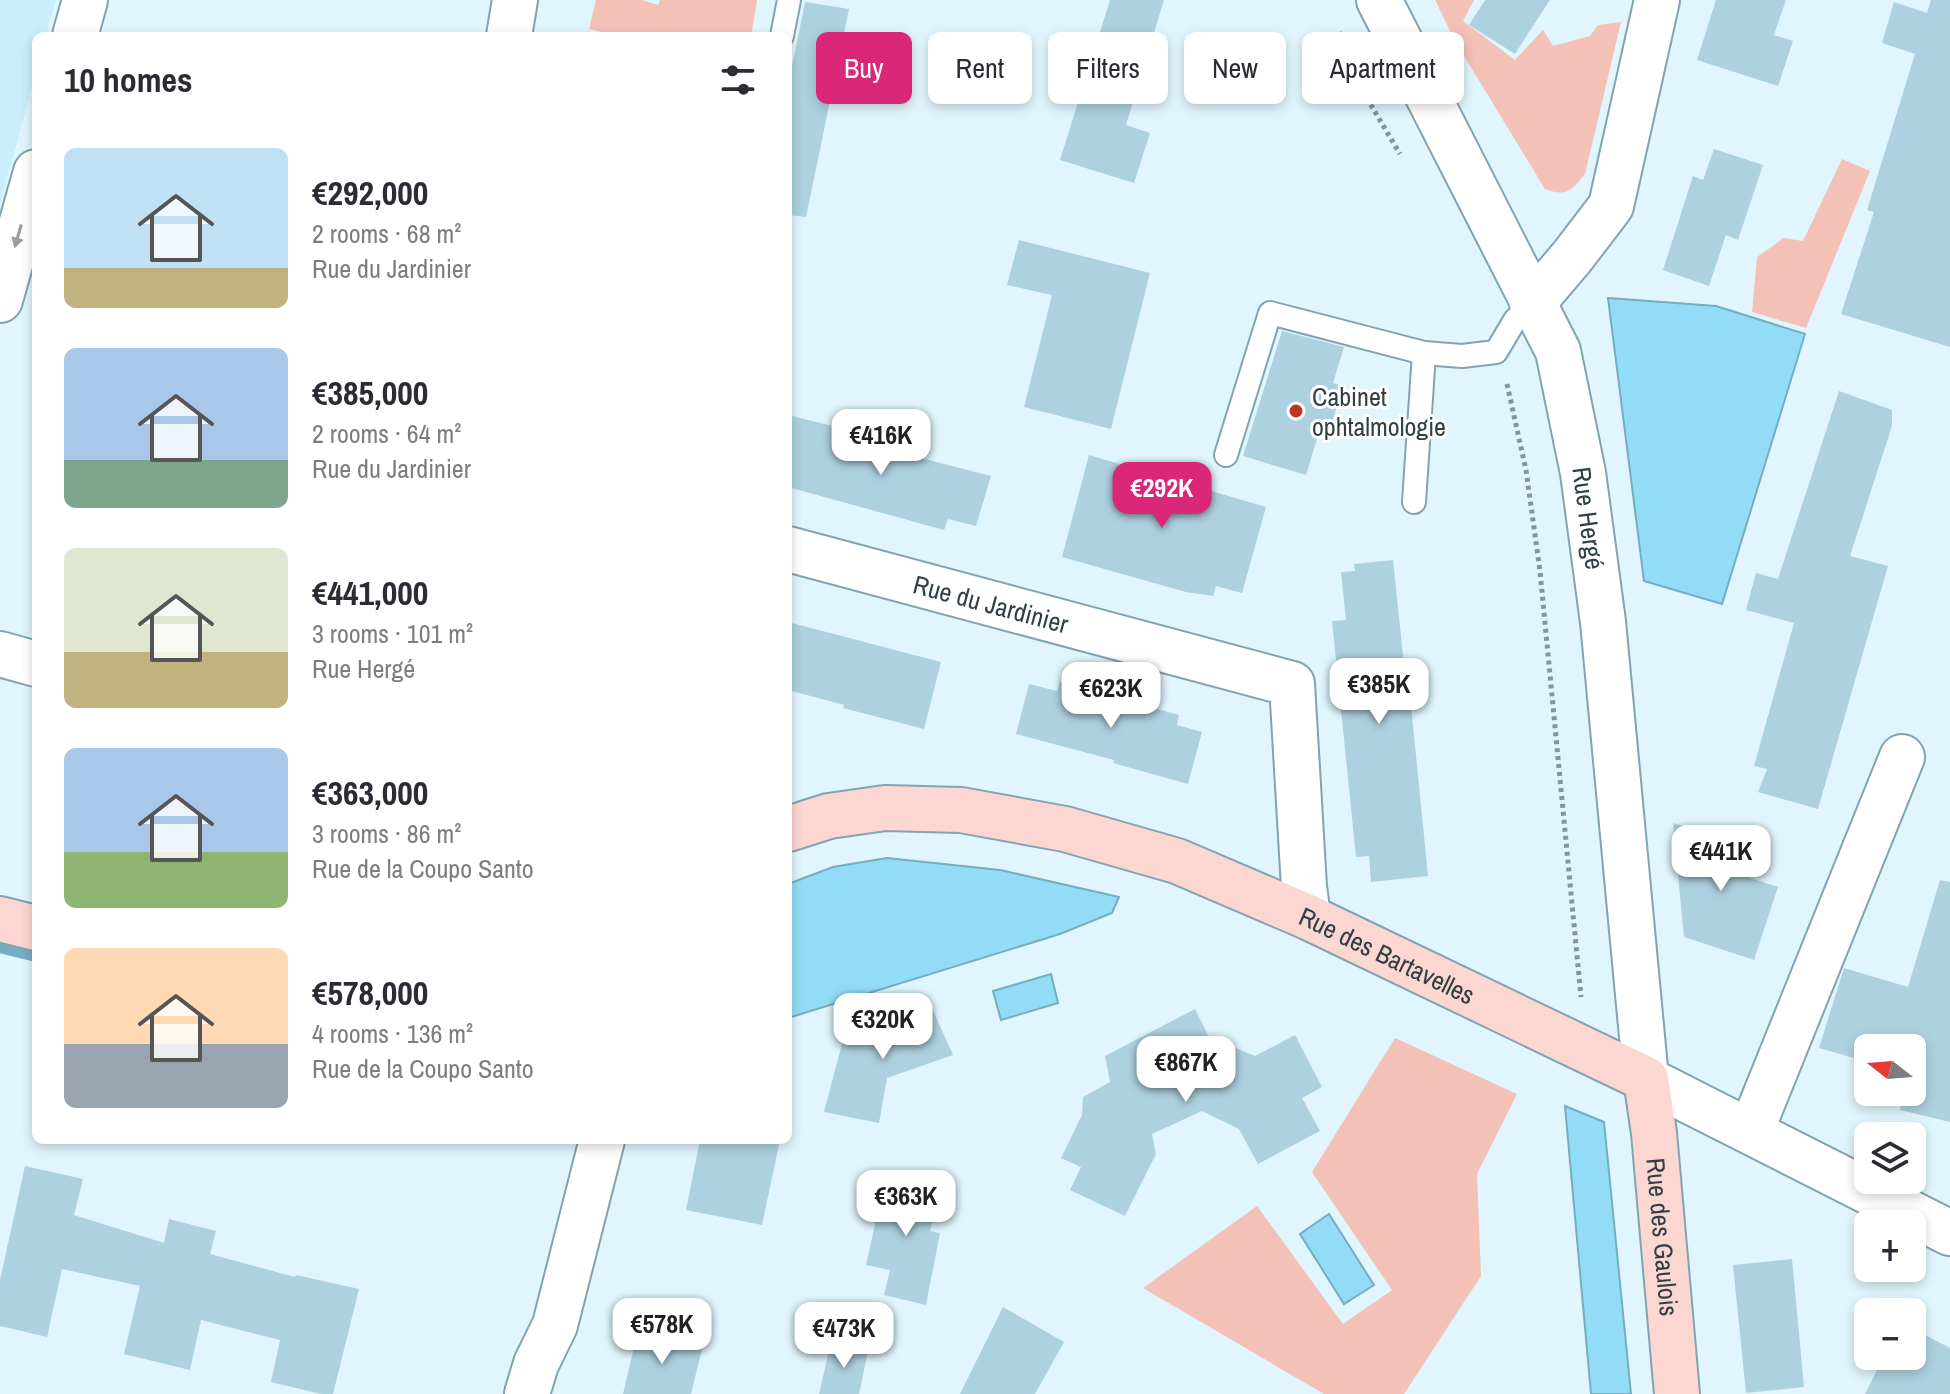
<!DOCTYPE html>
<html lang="en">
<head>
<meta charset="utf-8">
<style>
  :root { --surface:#fff; --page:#f7f7f7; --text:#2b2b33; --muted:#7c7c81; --accent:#db2777 }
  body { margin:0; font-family:"Archivo Narrow",sans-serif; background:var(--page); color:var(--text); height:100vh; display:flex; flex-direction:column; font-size:30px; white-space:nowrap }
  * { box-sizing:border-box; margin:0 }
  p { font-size:26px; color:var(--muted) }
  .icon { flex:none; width:44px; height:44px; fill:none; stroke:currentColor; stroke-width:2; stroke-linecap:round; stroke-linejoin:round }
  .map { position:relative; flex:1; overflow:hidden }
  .drawer { position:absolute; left:32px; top:32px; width:760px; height:1112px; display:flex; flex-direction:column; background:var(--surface); border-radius:12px; box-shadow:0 4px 12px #0003 }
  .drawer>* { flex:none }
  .top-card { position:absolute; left:816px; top:32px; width:760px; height:72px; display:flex; gap:16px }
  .needle { width:52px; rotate:287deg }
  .buttons { position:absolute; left:1854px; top:1034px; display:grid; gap:16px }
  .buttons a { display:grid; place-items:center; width:72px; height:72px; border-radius:12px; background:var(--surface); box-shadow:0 4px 12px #0003; font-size:40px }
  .price { position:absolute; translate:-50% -68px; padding:0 18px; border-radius:16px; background:#fff; color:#222; font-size:26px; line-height:52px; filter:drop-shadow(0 2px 4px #0008) }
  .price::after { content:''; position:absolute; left:50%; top:48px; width:24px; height:18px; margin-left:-12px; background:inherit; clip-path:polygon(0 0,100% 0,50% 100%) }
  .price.on { background:var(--accent); color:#fff }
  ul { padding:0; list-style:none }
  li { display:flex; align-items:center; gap:24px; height:200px; padding:0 32px }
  li span { display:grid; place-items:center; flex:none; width:224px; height:160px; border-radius:12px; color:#555 }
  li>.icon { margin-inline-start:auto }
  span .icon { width:96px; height:96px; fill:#fffc; stroke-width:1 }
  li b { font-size:34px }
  h2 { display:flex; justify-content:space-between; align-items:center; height:96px; padding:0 32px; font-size:34px }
  .chip { padding:0 28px; border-radius:12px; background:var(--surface); box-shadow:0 4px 12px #0003; font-size:28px; line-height:72px }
  .chip.on { background:var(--accent); color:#fff }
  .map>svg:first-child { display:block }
  .built { fill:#cbeefc }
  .green { fill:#f4c1b7 }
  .water { fill:#93dcf7; stroke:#75adc1; stroke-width:2 }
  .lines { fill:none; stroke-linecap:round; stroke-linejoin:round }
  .stream { stroke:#75adc1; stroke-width:14 }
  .building { fill:#aed1df }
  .lane-casing { stroke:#82a3b1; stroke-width:26 }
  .street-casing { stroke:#82a3b1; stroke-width:48 }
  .secondary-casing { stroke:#82a3b1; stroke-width:48 }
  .path { stroke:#84969c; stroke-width:5; stroke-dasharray:4 4; stroke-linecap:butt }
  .lane { stroke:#fff; stroke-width:22 }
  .street { stroke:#fff; stroke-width:44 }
  .secondary { stroke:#fcd7d1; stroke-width:44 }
  .oneway { fill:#989fa2 }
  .poi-dot { fill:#c03421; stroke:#fff; stroke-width:3 }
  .labels { text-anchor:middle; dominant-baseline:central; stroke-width:6; stroke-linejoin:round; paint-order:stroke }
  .poi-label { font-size:26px; fill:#303f44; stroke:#fff; text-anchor:start }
  .street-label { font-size:26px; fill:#303f44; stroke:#fff }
</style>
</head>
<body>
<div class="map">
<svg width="1950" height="1394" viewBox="0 0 1950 1394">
  <rect width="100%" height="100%" fill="#e0f5fd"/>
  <path class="built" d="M0,0H56L46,36H36V74L0,203Z"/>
  <g class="green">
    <path d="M596,0H642L658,5L660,0H757L751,36H620L589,29Z"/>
    <path d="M1435,0H1474L1463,21L1515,60L1543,30L1553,46L1590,36L1598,25L1621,22L1585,174C1571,191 1567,197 1545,189L1456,43Z"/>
    <path d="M1842,159L1870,171L1806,328L1752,312L1757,257L1784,238L1803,241Z"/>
    <path d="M1395,1038L1517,1094L1477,1174L1481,1276L1404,1394H1324L1143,1288L1257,1206L1343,1324L1392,1290L1312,1172Z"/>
  </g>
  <g class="water">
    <path d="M1608,298L1716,306L1805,334L1722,604L1644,581Z"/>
    <path d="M887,858L1000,870L1119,897L1112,913L1060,934L788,1018V884L833,867Z"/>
    <path d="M1051,974L1058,1003L1001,1020L993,991Z"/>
    <path d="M1565,1106L1604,1122L1631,1394H1591Z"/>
    <path d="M1329,1214L1374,1285L1344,1304L1300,1234Z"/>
  </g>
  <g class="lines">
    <path class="stream" d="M0,946L36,955"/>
  </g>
  <g class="building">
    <path d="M1110,0H1164L1126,125L1150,133L1134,183L1060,160Z"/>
    <path d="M1485,0H1550L1515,54L1469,25Z"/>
    <path d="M1716,0H1786L1774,35L1793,41L1778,86L1697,60Z"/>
    <path d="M1931,0H1950V347L1841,314L1874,212L1867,210L1915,54L1882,43L1894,2L1927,13Z"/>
    <path d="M805,2L849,9L806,217L788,215V86Z"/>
    <path d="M1714,149L1763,165L1738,240L1726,235L1709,286L1663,270L1693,176L1703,180Z"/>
    <path d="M1019,240L1150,273L1111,429L1024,407L1052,295L1007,285Z"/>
    <path d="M1282,331L1344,347L1333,383L1343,386L1327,439L1318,436L1306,475L1243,456Z"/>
    <path d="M1839,391L1892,410V426L1850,556L1888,566L1818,809L1758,792L1767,769L1754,766L1794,623L1746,610L1756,573L1778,579Z"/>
    <path d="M788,415L873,436L870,445L991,476L976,526L948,519L944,530L788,487Z"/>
    <path d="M1089,455L1266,507L1242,593L1216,586L1213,596L1186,592L1062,557Z"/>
    <path d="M1393,560L1404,665H1407L1428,876L1371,882L1369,856L1356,857L1332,621L1346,620L1341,572L1355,571L1354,564Z"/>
    <path d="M788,622L941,662L924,729L843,708L844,705L788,690Z"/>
    <path d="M1060,682L1179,715L1177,725L1202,732L1188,784L1113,763L1114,760L1016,734L1029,684L1057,691Z"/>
    <path d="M1673,823L1759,851L1750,878L1778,887L1754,960L1684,937Z"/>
    <path d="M1940,880L1950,882V1122L1900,1110L1904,1092H1912V1048H1868V1062L1819,1048L1844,968L1908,987Z"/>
    <path d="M929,1002L953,1055L887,1078L879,1123L824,1112L843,1040Z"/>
    <path d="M1195,1009L1209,1037L1255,1056L1295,1035L1322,1087L1302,1098L1320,1131L1258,1164L1239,1129L1202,1111L1152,1134L1156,1154L1125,1216L1070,1190L1081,1167L1061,1158L1082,1115L1083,1097L1110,1082L1105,1056Z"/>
    <path d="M700,1140H780L762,1225L686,1210Z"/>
    <path d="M25,1166L83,1179L74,1215L164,1243L169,1219L216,1231L210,1254L295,1277L296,1275L359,1289L333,1394H321L271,1382L280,1340L201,1320L190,1370L124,1354L140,1286L62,1269L47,1337L0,1326V1280Z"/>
    <path d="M886,1175L940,1187L930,1231L940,1233L926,1305L884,1295L890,1270L866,1265Z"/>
    <path d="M1792,1259L1804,1387L1746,1393L1733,1265Z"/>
    <path d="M1003,1307L1064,1342L1035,1394H960Z"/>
    <path d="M1912,1328L1950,1348V1394H1865L1884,1356H1912Z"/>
    <path d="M638,1330L703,1345L691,1394H623Z"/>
    <path d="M831,1342L868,1351L859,1394H819Z"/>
  </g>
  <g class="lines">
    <defs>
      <g id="lane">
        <path d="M782,36L789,0"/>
        <path d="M1226,455L1270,313L1424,353"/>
        <path d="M1414,502L1424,353L1462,356L1496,352L1515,320L1532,304"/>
      </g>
      <g id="street">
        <path id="s1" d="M1379,0L1558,351L1583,473L1603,622L1646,1079L1950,1233"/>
        <path d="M75,36L85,0"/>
        <path d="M509,36L515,0"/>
        <path d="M0,300L36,172"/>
        <path d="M1532,304L1572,257L1611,206L1657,0"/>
        <path id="s2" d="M788,549L1292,684L1304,887L1308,917"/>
        <path d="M0,654L36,664"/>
        <path d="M1751,1131L1902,757"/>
        <path d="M527,1394L536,1364L555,1325L602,1140"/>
      </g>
      <g id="secondary">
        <path id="s3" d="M788,829L829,816L885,808L961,810L1065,829L1177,861L1308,917L1646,1079L1654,1133L1677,1394"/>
        <path d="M0,919L36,928"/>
      </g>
    </defs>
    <use href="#lane" class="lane-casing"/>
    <use href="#street" class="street-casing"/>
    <use href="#secondary" class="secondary-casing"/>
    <g class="path">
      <path d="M1339,32L1349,68L1400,154"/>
      <path d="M1507,384L1526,470L1540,571L1581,997"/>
    </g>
    <use href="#lane" class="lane"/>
    <use href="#street" class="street"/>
    <use href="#secondary" class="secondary"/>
  </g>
  <defs><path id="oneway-solid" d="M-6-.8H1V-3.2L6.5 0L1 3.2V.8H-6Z" transform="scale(2)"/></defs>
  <use class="oneway" href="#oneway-solid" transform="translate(18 236) rotate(106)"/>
  <circle class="poi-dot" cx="1296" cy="411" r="8"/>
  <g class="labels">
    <g class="poi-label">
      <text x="1312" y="396">Cabinet<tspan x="1312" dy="30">ophtalmologie</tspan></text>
    </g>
    <g class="street-label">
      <text stroke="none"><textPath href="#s1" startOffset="564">Rue Hergé</textPath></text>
      <text stroke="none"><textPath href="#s2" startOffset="210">Rue du Jardinier</textPath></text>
      <text stroke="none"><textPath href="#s3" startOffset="628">Rue des Bartavelles</textPath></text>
      <text stroke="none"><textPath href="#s3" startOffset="1074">Rue des Gaulois</textPath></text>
    </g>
  </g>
</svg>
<div class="buttons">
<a><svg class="needle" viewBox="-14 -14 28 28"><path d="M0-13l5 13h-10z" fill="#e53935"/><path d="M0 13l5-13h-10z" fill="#7c7c81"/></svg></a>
<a><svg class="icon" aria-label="layers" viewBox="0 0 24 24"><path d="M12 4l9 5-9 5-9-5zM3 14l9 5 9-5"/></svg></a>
<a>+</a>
<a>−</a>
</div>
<b class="price" style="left:881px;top:477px">€416K</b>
<b class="price on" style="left:1162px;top:530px">€292K</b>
<b class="price" style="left:1379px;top:726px">€385K</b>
<b class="price" style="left:1111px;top:730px">€623K</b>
<b class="price" style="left:1721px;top:893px">€441K</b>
<b class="price" style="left:883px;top:1061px">€320K</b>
<b class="price" style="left:1186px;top:1104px">€867K</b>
<b class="price" style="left:906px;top:1238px">€363K</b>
<b class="price" style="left:662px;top:1366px">€578K</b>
<b class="price" style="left:844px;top:1370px">€473K</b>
<div class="top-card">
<a class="chip on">Buy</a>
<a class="chip">Rent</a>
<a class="chip">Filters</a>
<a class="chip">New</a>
<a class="chip">Apartment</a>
</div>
<section class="drawer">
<h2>10 homes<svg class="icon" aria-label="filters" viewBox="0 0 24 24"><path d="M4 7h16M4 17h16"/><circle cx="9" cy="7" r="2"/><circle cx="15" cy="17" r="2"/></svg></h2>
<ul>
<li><span style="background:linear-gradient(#bfe0f5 75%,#c2b280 0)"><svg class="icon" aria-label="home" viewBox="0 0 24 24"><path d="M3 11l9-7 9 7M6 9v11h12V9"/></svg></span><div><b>€292,000</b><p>2 rooms · 68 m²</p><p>Rue du Jardinier</p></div></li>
<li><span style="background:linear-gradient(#a9c7e8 70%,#7fa58c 0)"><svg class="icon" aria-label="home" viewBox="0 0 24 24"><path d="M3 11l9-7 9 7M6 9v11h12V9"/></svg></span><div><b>€385,000</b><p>2 rooms · 64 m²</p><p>Rue du Jardinier</p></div></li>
<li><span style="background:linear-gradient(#dfe7d0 65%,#c2b280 0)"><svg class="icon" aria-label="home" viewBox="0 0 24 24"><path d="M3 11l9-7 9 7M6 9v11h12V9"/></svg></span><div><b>€441,000</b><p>3 rooms · 101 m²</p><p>Rue Hergé</p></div></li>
<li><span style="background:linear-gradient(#a9c7e8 65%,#8fb573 0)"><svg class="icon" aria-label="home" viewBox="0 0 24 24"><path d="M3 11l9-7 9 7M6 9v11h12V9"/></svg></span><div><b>€363,000</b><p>3 rooms · 86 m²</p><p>Rue de la Coupo Santo</p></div></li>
<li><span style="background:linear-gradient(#ffd9b3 60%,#9aa5b1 0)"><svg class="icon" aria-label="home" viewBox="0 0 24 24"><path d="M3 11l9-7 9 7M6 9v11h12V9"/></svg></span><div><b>€578,000</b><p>4 rooms · 136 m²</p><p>Rue de la Coupo Santo</p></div></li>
</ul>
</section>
</div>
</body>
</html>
